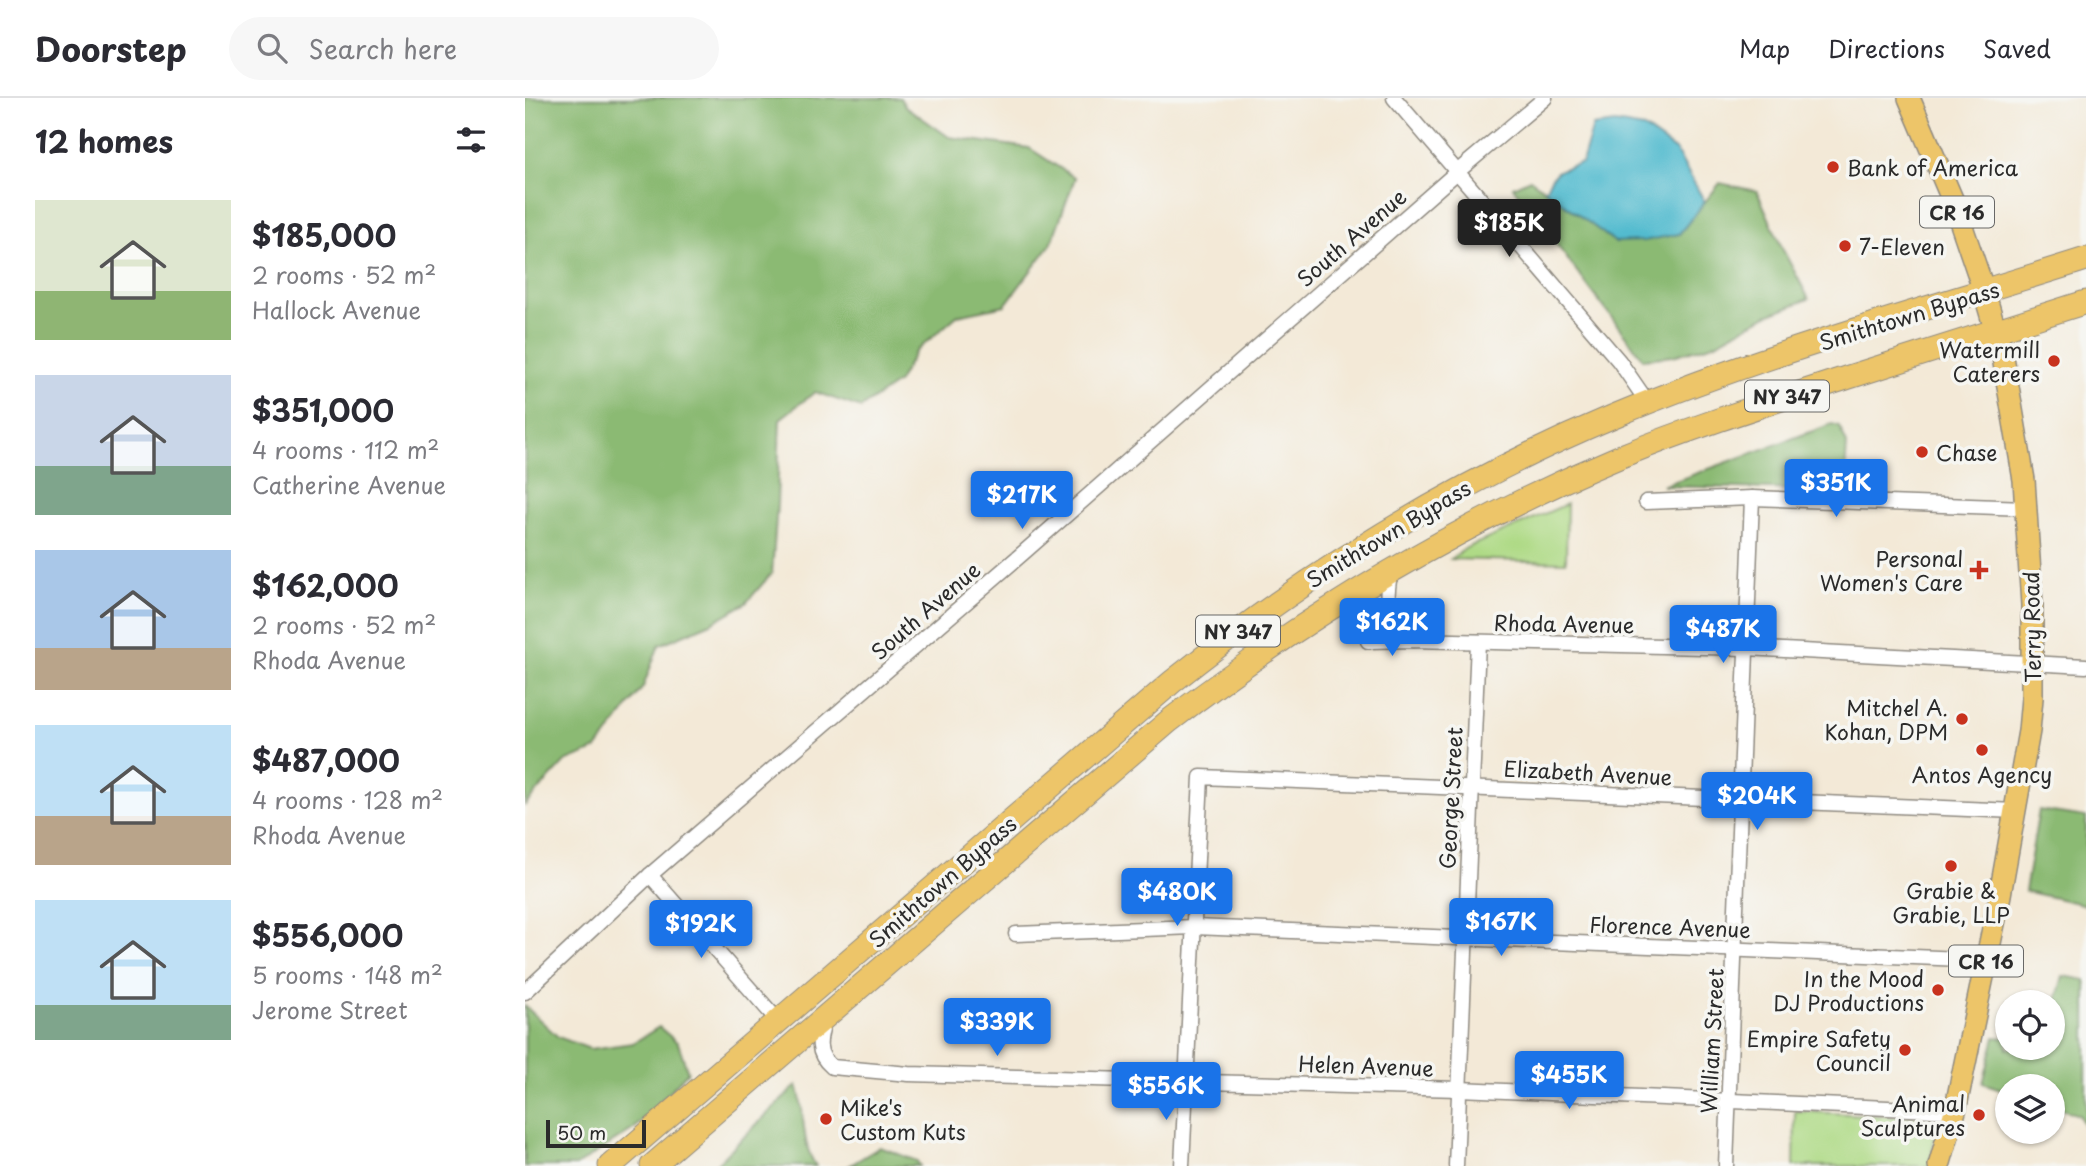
<!DOCTYPE html>
<html lang="en">
<head>
<meta charset="utf-8">
<style>
  :root { --surface:#fff; --page:#f7f7f7; --text:#2b2b33; --muted:#7c7c81; --line:#e1e1e2; --accent:#1a73e8 }
  body { margin:0; font-family:"Playpen Sans",sans-serif; background:var(--page); color:var(--text); height:100vh; display:flex; flex-direction:column; font-size:26px; white-space:nowrap }
  * { box-sizing:border-box; margin:0 }
  p { font-size:23px; color:var(--muted) }
  .icon { flex:none; width:38px; height:38px; fill:none; stroke:currentColor; stroke-width:2; stroke-linecap:round; stroke-linejoin:round }
  .map { position:relative; flex:1; overflow:hidden }
  .sheet { display:flex; flex-direction:column; background:var(--surface); width:525px }
  .sheet>* { flex:none }
  .fabs { position:absolute; left:1470px; top:892px; display:grid; gap:14px }
  .fabs a { display:grid; place-items:center; width:70px; height:70px; border-radius:50%; background:var(--surface); box-shadow:0 2px 5px #0004; font-size:35px }
  .scale { position:absolute; left:21px; bottom:18px; width:100px; box-sizing:border-box; padding-left:7px; border:4px solid #2b2b2b; border-top:0; font-size:19px; line-height:24px; white-space:nowrap; color:#2b2b2b; -webkit-text-stroke:5px #f6f6f2; paint-order:stroke }
  .price { position:absolute; translate:-50% -60px; padding:0 16px; border-radius:7px; background:var(--accent); color:#fff; font-size:23px; line-height:46px; filter:drop-shadow(0 2px 4px #0008) }
  .price::after { content:''; position:absolute; left:50%; top:42px; width:21px; height:16px; margin-left:-10px; background:inherit; clip-path:polygon(0 0,100% 0,50% 100%) }
  .price.active { background:#222; color:#fff }
  ul { padding:0; list-style:none }
  li { display:flex; align-items:center; gap:21px; height:175px; padding:0 35px }
  li span { display:grid; place-items:center; flex:none; width:196px; height:140px; border-radius:0px; color:#555 }
  li>.icon { margin-inline-start:auto }
  span .icon { width:84px; height:84px; fill:#fffc; stroke-width:1 }
  li b { font-size:30px }
  h2 { display:flex; justify-content:space-between; align-items:center; height:84px; padding:0 35px; font-size:30px }
  header { display:flex; align-items:center; gap:42px; box-sizing:border-box; height:98px; padding:0 35px; background:var(--surface); border-bottom:2px solid var(--line) }
  header strong { font-size:33px }
  nav { display:flex; gap:38px; margin-inline-start:auto; font-size:24px }
  .search { width:490px; height:63px; background:var(--page); display:flex; align-items:center; gap:18px; box-sizing:border-box; padding:0 24px; border-radius:38px; color:var(--muted); font-size:26px }
  main { display:flex; flex:1; min-height:0 }
  .map>svg:first-child { display:block }
  .green { fill:#afda86; stroke:#6d8258; stroke-width:2 }
  .forest { fill:#8bba73; stroke:#5b724f; stroke-width:2 }
  .water { fill:#52bbcf; stroke:#3e737d; stroke-width:2 }
  .lines { fill:none; stroke-linecap:round; stroke-linejoin:round }
  .minor-casing { stroke:#8f8a81; stroke-width:17 }
  .primary-casing { stroke:#8f8a81; stroke-width:24 }
  .trunk-casing { stroke:#8f8a81; stroke-width:25 }
  .minor { stroke:#fff; stroke-width:14 }
  .primary { stroke:#edc569; stroke-width:21 }
  .trunk { stroke:#edc569; stroke-width:23 }
  .poi-dot { fill:#c8321e; stroke:#f6f6f2; stroke-width:2.5 }
  .labels { text-anchor:middle; dominant-baseline:central; stroke-width:7; stroke-linejoin:round; paint-order:stroke }
  .shield { fill:#f6f6f2; stroke:#686867; stroke-width:2 }
  .shield-label { font-size:19px; font-weight:bold; fill:#2b2b2b }
  .poi-label { font-size:21px; fill:#2b2b2b; stroke:#f6f6f2; text-anchor:end }
  .street-label { font-size:21px; fill:#2b2b2b; stroke:#f6f6f2 }
</style>
</head>
<body>
<header>
<strong>Doorstep</strong>
<div class="search"><svg class="icon" aria-label="search" viewBox="0 0 24 24"><circle cx="10" cy="10" r="6"/><path d="M15 15l6 6"/></svg>Search here</div>
<nav><a>Map</a><a>Directions</a><a>Saved</a></nav>
</header>
<main>
<section class="sheet">
<h2>12 homes<svg class="icon" aria-label="filters" viewBox="0 0 24 24"><path d="M4 7h16M4 17h16"/><circle cx="9" cy="7" r="2"/><circle cx="15" cy="17" r="2"/></svg></h2>
<ul>
<li><span style="background:linear-gradient(#dfe7d0 65%,#8fb573 0)"><svg class="icon" aria-label="home" viewBox="0 0 24 24"><path d="M3 11l9-7 9 7M6 9v11h12V9"/></svg></span><div><b>$185,000</b><p>2 rooms · 52 m²</p><p>Hallock Avenue</p></div></li>
<li><span style="background:linear-gradient(#c9d6e8 65%,#7fa58c 0)"><svg class="icon" aria-label="home" viewBox="0 0 24 24"><path d="M3 11l9-7 9 7M6 9v11h12V9"/></svg></span><div><b>$351,000</b><p>4 rooms · 112 m²</p><p>Catherine Avenue</p></div></li>
<li><span style="background:linear-gradient(#a9c7e8 70%,#b9a48a 0)"><svg class="icon" aria-label="home" viewBox="0 0 24 24"><path d="M3 11l9-7 9 7M6 9v11h12V9"/></svg></span><div><b>$162,000</b><p>2 rooms · 52 m²</p><p>Rhoda Avenue</p></div></li>
<li><span style="background:linear-gradient(#bfe0f5 65%,#b9a48a 0)"><svg class="icon" aria-label="home" viewBox="0 0 24 24"><path d="M3 11l9-7 9 7M6 9v11h12V9"/></svg></span><div><b>$487,000</b><p>4 rooms · 128 m²</p><p>Rhoda Avenue</p></div></li>
<li><span style="background:linear-gradient(#bfe0f5 75%,#7fa58c 0)"><svg class="icon" aria-label="home" viewBox="0 0 24 24"><path d="M3 11l9-7 9 7M6 9v11h12V9"/></svg></span><div><b>$556,000</b><p>5 rooms · 148 m²</p><p>Jerome Street</p></div></li>
</ul>
</section>
<div class="map">
<svg width="1561" height="1068" viewBox="0 0 1561 1068">
  <rect width="100%" height="100%" fill="#f6f6f2"/>
  <filter id="ink" filterUnits="userSpaceOnUse"><feTurbulence type="fractalNoise" baseFrequency=".0143" numOctaves="2"/><feDisplacementMap in="SourceGraphic" scale="14" xChannelSelector="R" yChannelSelector="G"/><feConvolveMatrix kernelMatrix="1 2 1 2 8 2 1 2 1" color-interpolation-filters="sRGB"/></filter>
  <filter id="wash" filterUnits="userSpaceOnUse"><feTurbulence type="fractalNoise" baseFrequency=".00686" numOctaves="4" result="noise"/><feDisplacementMap in="SourceGraphic" scale="28" xChannelSelector="R" yChannelSelector="G"/><feGaussianBlur stdDeviation="1.57" result="paint"/><feColorMatrix in="noise" values="0 0 0 0 0 0 0 0 0 0 0 0 0 0 0 0 0 1.4 0 .05"/><feComposite in="paint" operator="in"/></filter>
  <g filter="url(#wash)">
    <rect width="100%" height="100%" fill="#f3e9d7"/>
    <g class="green">
      <path d="M1042,406L1041,464L926,461L941,450Z"/>
      <path d="M1270,1013L1414,1021L1404,1068H1269Z"/>
    </g>
    <g class="forest">
      <path d="M0,0H375L380,8L424,39L504,50L550,80L526,146L480,207L433,217L390,254L373,284L336,310L290,294L255,321L252,407L247,475L221,505L186,525L134,547L118,589L72,651L40,664L0,707Z"/>
      <path d="M1005,81L1090,144L1154,136L1195,85L1232,93L1258,152L1284,201L1242,217L1189,246L1148,258L1118,261L988,89Z"/>
      <path d="M1307,326L1314,328L1322,346L1319,393L1137,388Z"/>
      <path d="M1514,712L1561,719V807L1500,793Z"/>
      <path d="M1538,878L1561,882V1031L1554,1017L1528,1008V989H1482V993L1458,985L1470,939L1482,940V950H1528V914Z"/>
      <path d="M0,908L33,939L65,951L108,945L134,929L153,945L163,974L110,1030L51,1068H0Z"/>
      <path d="M272,987C281,1013 275,1045 291,1068H189Z"/>
      <path d="M355,1049L392,1063L395,1068H324Z"/>
    </g>
    <path class="water" d="M1090,25L1119,30L1151,53L1180,104L1154,136L1119,143L1090,144L1020,92C1030,71 1034,71 1057,65L1068,28Z"/>
  </g>
  <g filter="url(#ink)">
    <g class="lines">
      <defs>
        <g id="minor">
          <path d="M869,0L1094,263L1123,305"/>
          <path d="M1121,404L1227,400L1501,410"/>
          <path d="M866,472C858,509 863,517 889,542"/>
          <path d="M843,543L889,542L1222,550L1561,568"/>
          <path d="M125,777L254,924"/>
          <path d="M491,836L669,829L1461,862"/>
          <path d="M0,894L125,777L498,455L932,74L1020,0"/>
          <path d="M299,923C294,941 290,955 307,969L384,976L934,991L1430,1013"/>
          <path d="M657,1068L676,679L1491,713"/>
          <path d="M931,1068L953,544"/>
          <path d="M1201,1068L1227,400"/>
        </g>
        <path id="primary" d="M1384,0L1430,108L1459,193L1478,259L1499,382L1507,507V600L1504,633L1475,797L1430,1013L1414,1068"/>
        <g id="trunk">
          <path d="M85,1068L647,584C782,476 929,385 1089,318C1242,254 1403,211 1561,161"/>
          <path d="M127,1068L644,623C784,516 931,427 1094,359C1170,328 1247,304 1324,279C1403,254 1482,229 1561,204"/>
        </g>
      </defs>
      <use href="#minor" class="minor-casing"/>
      <use href="#primary" class="primary-casing"/>
      <use href="#trunk" class="trunk-casing"/>
      <use href="#minor" class="minor"/>
      <use href="#primary" class="primary"/>
      <use href="#trunk" class="trunk"/>
    </g>
  </g>
  <g class="poi-dot">
    <circle cx="1308" cy="69" r="7"/>
    <circle cx="1320" cy="148" r="7"/>
    <circle cx="1529" cy="263" r="7"/>
    <circle cx="1397" cy="354" r="7"/>
    <path d="M1450.5 461.5h7v7h7v7h-7v7h-7v-7h-7v-7h7z"/>
    <circle cx="1437" cy="621" r="7"/>
    <circle cx="1457" cy="652" r="7"/>
    <circle cx="1426" cy="768" r="7"/>
    <circle cx="1413" cy="892" r="7"/>
    <circle cx="1380" cy="952" r="7"/>
    <circle cx="1454" cy="1017" r="7"/>
    <circle cx="301" cy="1021" r="7"/>
  </g>
  <g class="labels">
    <g class="shield">
      <rect x="1395" y="98.5" width="74" height="31" rx="5"/>
      <rect x="1220" y="282.5" width="84" height="31" rx="5"/>
      <rect x="671" y="517.5" width="84" height="31" rx="5"/>
      <rect x="1424" y="847.5" width="74" height="31" rx="5"/>
    </g>
    <g class="shield-label">
      <text x="1432" y="114">CR 16</text>
      <text x="1262" y="298">NY 347</text>
      <text x="713" y="533">NY 347</text>
      <text x="1461" y="863">CR 16</text>
    </g>
    <g class="poi-label">
      <text x="1322" y="69" text-anchor="start">Bank of America</text>
      <text x="1334" y="148" text-anchor="start">7-Eleven</text>
      <text x="1515" y="251">Watermill<tspan x="1515" dy="24">Caterers</tspan></text>
      <text x="1411" y="354" text-anchor="start">Chase</text>
      <text x="1438" y="460">Personal<tspan x="1438" dy="24">Women's Care</tspan></text>
      <text x="1423" y="609">Mitchel A.<tspan x="1423" dy="24">Kohan, DPM</tspan></text>
      <text x="1457" y="676" text-anchor="middle">Antos Agency</text>
      <text x="1426" y="792" text-anchor="middle">Grabie &amp;<tspan x="1426" dy="24">Grabie, LLP</tspan></text>
      <text x="1399" y="880">In the Mood<tspan x="1399" dy="24">DJ Productions</tspan></text>
      <text x="1366" y="940">Empire Safety<tspan x="1366" dy="24">Council</tspan></text>
      <text x="1440" y="1005">Animal<tspan x="1440" dy="24">Sculptures</tspan></text>
      <text x="315" y="1009" text-anchor="start">Mike's<tspan x="315" dy="24">Custom Kuts</tspan></text>
    </g>
    <g class="street-label">
      <text transform="translate(826 139) rotate(-41)">South Avenue</text>
      <text transform="translate(1384 217) rotate(-17)">Smithtown Bypass</text>
      <text transform="translate(863 435) rotate(-31)">Smithtown Bypass</text>
      <text transform="translate(400 512) rotate(-41)">South Avenue</text>
      <text transform="translate(1039 525) rotate(1)">Rhoda Avenue</text>
      <text transform="translate(1506 529) rotate(-91)">Terry Road</text>
      <text transform="translate(1063 674) rotate(3)">Elizabeth Avenue</text>
      <text transform="translate(925 700) rotate(-87)">George Street</text>
      <text transform="translate(417 783) rotate(-41)">Smithtown Bypass</text>
      <text transform="translate(1145 828) rotate(2)">Florence Avenue</text>
      <text transform="translate(1186 943) rotate(-87)">William Street</text>
      <text transform="translate(841 967) rotate(2)">Helen Avenue</text>
    </g>
  </g>
</svg>
<div class="fabs">
<a><svg class="icon" aria-label="locate" viewBox="0 0 24 24"><circle cx="12" cy="12" r="6"/><path d="M12 2v4M12 18v4M2 12h4M18 12h4"/></svg></a>
<a><svg class="icon" aria-label="layers" viewBox="0 0 24 24"><path d="M12 4l9 5-9 5-9-5zM3 14l9 5 9-5"/></svg></a>
</div>
<div class="scale">50 m</div>
<b class="price active" style="left:984px;top:161px">$185K</b>
<b class="price" style="left:1311px;top:421px">$351K</b>
<b class="price" style="left:497px;top:433px">$217K</b>
<b class="price" style="left:867px;top:560px">$162K</b>
<b class="price" style="left:1198px;top:567px">$487K</b>
<b class="price" style="left:1232px;top:734px">$204K</b>
<b class="price" style="left:652px;top:830px">$480K</b>
<b class="price" style="left:976px;top:860px">$167K</b>
<b class="price" style="left:176px;top:862px">$192K</b>
<b class="price" style="left:472px;top:960px">$339K</b>
<b class="price" style="left:1044px;top:1013px">$455K</b>
<b class="price" style="left:641px;top:1024px">$556K</b>
</div>
</main>
</body>
</html>
